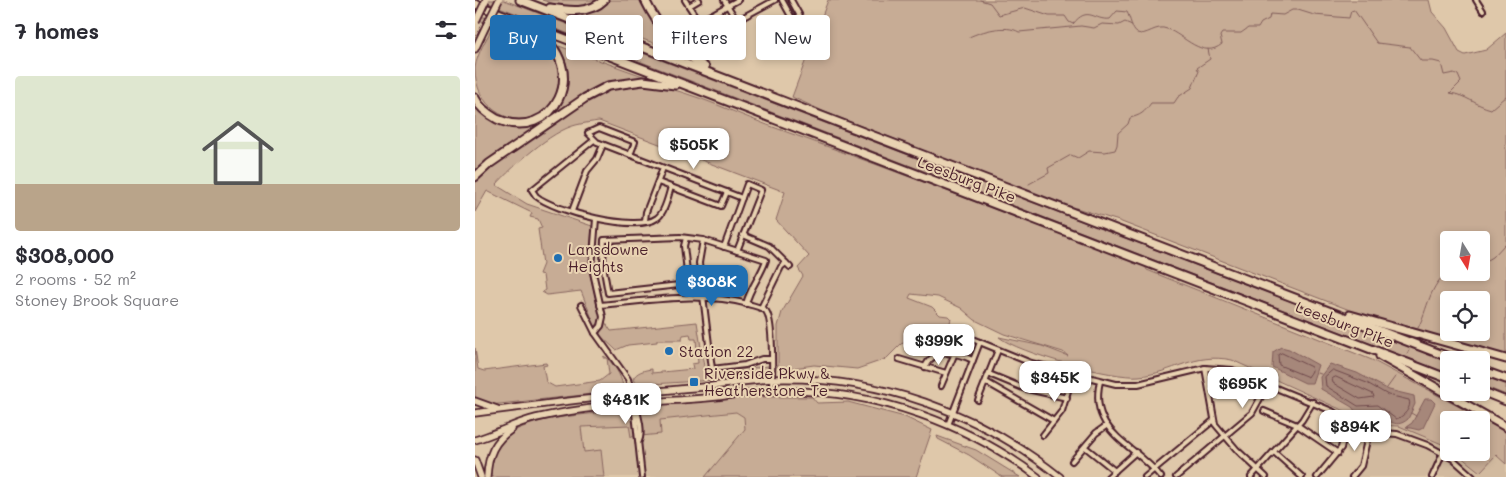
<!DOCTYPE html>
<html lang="en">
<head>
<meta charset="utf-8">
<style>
  :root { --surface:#fff; --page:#f2f2f3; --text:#2b2b33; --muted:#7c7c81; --line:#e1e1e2; --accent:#1f6fb2 }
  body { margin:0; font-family:Mali,sans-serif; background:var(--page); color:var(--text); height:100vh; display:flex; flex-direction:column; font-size:19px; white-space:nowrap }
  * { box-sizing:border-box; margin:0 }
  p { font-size:16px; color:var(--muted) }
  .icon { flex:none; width:28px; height:28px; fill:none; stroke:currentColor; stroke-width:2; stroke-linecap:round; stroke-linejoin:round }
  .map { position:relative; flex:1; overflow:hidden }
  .details { display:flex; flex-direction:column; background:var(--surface); width:475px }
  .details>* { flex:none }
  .banner { position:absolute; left:15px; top:15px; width:475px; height:45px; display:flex; gap:10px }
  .needle { width:32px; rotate:169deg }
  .tools { position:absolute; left:965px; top:231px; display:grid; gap:10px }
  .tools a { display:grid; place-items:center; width:50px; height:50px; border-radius:5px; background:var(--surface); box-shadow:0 2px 8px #0003; font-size:25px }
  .price { position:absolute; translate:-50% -42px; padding:0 11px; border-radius:10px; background:#fff; color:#222; font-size:16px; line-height:32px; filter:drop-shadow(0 1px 2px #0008) }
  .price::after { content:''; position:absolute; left:50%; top:30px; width:15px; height:11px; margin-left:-8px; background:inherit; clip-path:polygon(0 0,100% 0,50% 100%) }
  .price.on { background:var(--accent); color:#fff }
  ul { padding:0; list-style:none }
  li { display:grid; align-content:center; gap:10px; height:265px; padding:0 15px }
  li+li { border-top:1px solid var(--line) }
  li span { display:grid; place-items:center; height:155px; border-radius:5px; color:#555 }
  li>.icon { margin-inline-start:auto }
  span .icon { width:90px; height:90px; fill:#fffc; stroke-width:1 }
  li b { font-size:21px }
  h2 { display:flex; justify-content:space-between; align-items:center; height:60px; padding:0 15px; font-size:21px }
  .chip { padding:0 18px; border-radius:5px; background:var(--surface); box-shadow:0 2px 8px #0003; font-size:18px; line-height:45px }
  .chip.on { background:var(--accent); color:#fff }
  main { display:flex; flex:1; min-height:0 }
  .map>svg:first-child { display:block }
  .built { fill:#d2ba9f }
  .green { fill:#c7ac95; stroke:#886660; fill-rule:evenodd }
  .water { fill:#a6877a; stroke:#815d5a }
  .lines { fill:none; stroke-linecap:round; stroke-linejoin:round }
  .shore { stroke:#6f494b; stroke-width:1 }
  .stream { stroke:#815d5a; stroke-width:1 }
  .street-casing { stroke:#4a1f2b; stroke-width:8 }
  .secondary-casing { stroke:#4a1f2b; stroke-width:9 }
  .highway-casing { stroke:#4a1f2b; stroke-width:11 }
  .street { stroke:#e9d3b2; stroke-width:4 }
  .secondary { stroke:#e9d3b2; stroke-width:5.5 }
  .highway { stroke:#e9d3b2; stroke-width:7 }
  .secondary-bridge-casing { stroke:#4a1f2b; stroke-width:9; stroke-linecap:butt }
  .secondary-bridge { stroke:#e9d3b2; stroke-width:5.5 }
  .poi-dot { fill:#1f6fb2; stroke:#e9d3b2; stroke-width:2 }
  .labels { text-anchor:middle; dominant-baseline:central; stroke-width:4; stroke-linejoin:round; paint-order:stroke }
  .street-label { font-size:15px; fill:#4a1f2b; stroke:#e9d3b2 }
  .poi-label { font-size:15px; fill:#4a1f2b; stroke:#e9d3b2; text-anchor:start }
</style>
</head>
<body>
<main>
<section class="details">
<h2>7 homes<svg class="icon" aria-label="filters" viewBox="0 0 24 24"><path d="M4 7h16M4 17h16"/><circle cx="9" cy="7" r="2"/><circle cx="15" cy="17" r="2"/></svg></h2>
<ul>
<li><span style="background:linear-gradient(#dfe7d0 70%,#b9a48a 0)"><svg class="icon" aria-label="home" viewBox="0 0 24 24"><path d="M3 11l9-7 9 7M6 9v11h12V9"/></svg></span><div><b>$308,000</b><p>2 rooms · 52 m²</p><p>Stoney Brook Square</p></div></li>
</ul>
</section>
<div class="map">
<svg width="1031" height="477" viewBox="0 0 1031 477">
  <rect width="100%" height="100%" fill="#dfc8aa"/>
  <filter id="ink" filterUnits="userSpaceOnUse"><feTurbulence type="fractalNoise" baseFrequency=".02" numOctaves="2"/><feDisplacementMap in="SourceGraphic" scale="10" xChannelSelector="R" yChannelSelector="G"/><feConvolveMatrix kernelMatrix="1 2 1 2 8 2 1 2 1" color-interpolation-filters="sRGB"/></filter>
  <g filter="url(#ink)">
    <g class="built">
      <path d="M261,412L269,417L270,429L230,477H129L126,451L109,453L106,427L154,424L156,437L186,434L185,420Z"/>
      <path d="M900,425L924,426L974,447V452L981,453L1004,472L1021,455L1031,464V477H881L889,465Z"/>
    </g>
    <g class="green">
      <path d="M6,0H29L932,346L974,362V374Z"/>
      <path d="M67,0H123C104,10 86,7 67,0Z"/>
      <path d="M134,0H167L183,28L205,53L106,16L120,11Z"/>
      <path d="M353,0H954L957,12L971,28L984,52L990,55L1011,50L1031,33V355L885,314L644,221L601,208L598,209L350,112L317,97ZM974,240H1006V272H974ZM974,300H1006V332H974Z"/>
      <path d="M0,14C20,21 63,32 76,48C83,57 86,70 85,80C80,139 0,129 0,68C2,53 12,39 18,26L0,18Z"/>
      <path d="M84,46L179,80L131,85L0,175V103C10,112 18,122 31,125C47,128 54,123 67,115C97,95 100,78 84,46Z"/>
      <path d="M174,84C220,92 265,116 309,131C430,174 550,221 670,266L672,270L897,360L1031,432V464L1021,455L1005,472L981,453L1006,452V420H974V447L924,426L900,425L757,360C718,352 699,373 664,376C639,379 543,353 524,337L567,346L593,356L588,352L529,334L500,320L486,308L463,297L436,294L434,298L457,307L465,315L473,316L476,319L474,326L452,337L446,336L426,344L411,359L382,369L339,365L304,370L301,366L303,365V326L307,312L328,276L323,268L334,256L301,220L310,192L124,121C117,122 109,123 101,125C76,131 38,166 21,185L52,204L117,226L114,270L125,317L124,323L120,326L106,291L72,295L67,292L70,290L68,275L64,274L68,264L63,229L67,228L63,219L55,217L57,213L12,191L0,212V182L13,169L118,95L139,87Z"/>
      <path d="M130,322L136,331L222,322L230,373L293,366V371L289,377L161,385L158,379C161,372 169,370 177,369V373L218,369L217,364L223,363L221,339H216L215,334L208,335L207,340H182V342L153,345L141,350L125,335V329Z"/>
      <path d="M0,348L3,369L9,371L71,363L72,365L68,366L71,382L80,387L125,381L134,374L132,358H128L129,356C138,362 146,375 148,386L145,391L15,405L0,399Z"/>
      <path d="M1006,374L1031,384V395L1006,385Z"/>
      <path d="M292,394L288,397H337L342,403L373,402L430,417L457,430L441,477H230L270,429L269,417L261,412L185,420L186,434L156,437L154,425L106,427L109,452L126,450L129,477H14C12,460 21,440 37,432C74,412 129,416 170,406Z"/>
      <path d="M462,436L501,450L545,477H527L494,455L463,439Z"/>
    </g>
    <g class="water">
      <path d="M806,347L814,349L843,365L837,383H830L797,367L798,352Z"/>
      <path d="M855,364L882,373L914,390L939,396L940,404L933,419C919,431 911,417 900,410L881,412L877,407L846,389L845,377Z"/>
      <path d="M950,399H956L960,403L948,428L944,430L931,427L937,423Z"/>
    </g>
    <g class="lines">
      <g class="shore">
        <path d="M807,353L836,367L837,371L833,377L804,365L803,355Z"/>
        <path d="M858,370L892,383L913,395L934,400C937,407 929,417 921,419L902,405L883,406L851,386L850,377Z"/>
        <path d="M861,377L898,394L899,397L885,399L858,383L857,379Z"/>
      </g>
      <g class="stream">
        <path d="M505,0L515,3L524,15L550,8L574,16H590L594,22L598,24C613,5 619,21 635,19L642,11L652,12C655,17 657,31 662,33C671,37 681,24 692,29C709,35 728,60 747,44L745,36L747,33H766L773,28H783L786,23L794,19L795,14L808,15L817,10H823L839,15L874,18L876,11L879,10L902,43L935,47L946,61H958L966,63L969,75L979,73L983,75L986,82L975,93C991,95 1000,105 1016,109L1031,96"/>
        <path d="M494,37C507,31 531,24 544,32L606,26L619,28L627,24L644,25L650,22L657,25"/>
        <path d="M554,184L574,173L573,168L596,155L603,158L614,151L630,152L640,150L642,145L643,133L653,124L655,118C666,115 669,113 676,103H699L703,97L717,88L724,71L722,68L735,59L733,49"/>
        <path d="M1006,264L1018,257L1031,243"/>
        <path d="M943,328C953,309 954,285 974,271"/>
        <path d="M932,354L934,350"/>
        <path d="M842,373L846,374"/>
        <path d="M912,388L920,377"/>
        <path d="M936,413L941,416"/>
      </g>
      <defs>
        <g id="street">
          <path d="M210,0L233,36L300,0"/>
          <path d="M249,0L262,21"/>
          <path d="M307,0L323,29"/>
          <path d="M316,0L326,18"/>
          <path d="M1001,0L1008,11"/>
          <path d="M214,6L224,0"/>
          <path d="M223,22L263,0"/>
          <path d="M119,140L57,190L61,196C79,211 162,233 182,218C190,213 193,196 196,187"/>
          <path d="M155,155L160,142L124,128L113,133L122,142L267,198"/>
          <path d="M183,182L246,206L252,192"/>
          <path d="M97,211L112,171L122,159L128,145"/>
          <path d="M170,221L171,212L188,168"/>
          <path d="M268,235L294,246L315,267"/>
          <path d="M211,238L209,246L215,297"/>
          <path d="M228,240L224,263L237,369L270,365L287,359H296"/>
          <path d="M249,247L272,184L286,190L262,251"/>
          <path d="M213,284L133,293L128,265L129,240L205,237L228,240L291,260C286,276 275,287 271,304"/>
          <path d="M106,305L120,333L153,379L159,404L167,477"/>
          <path d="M125,305C174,301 225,291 273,304C279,306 287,307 291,311C299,322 297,375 297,391"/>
          <path d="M286,308L306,267L311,263"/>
          <path d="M480,332L556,363L641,384H663L730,368L757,370L857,411L880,427L894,432L922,434L952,445L978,459L998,477"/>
          <path d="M120,333L126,326L128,317L117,268L121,219"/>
          <path d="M424,359L471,373"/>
          <path d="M450,367C459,347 482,353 498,360"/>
          <path d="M730,368L740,424L762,450L791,477"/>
          <path d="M514,374L548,388L592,398"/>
          <path d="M625,381C613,433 659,443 686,477"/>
          <path d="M511,382L579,421"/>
          <path d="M466,386L480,353"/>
          <path d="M503,400L523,350"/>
          <path d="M160,406C164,415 168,432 164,441"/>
          <path d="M789,411L822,425L863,453"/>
          <path d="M473,425L505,342"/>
          <path d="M568,435L587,411L598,374"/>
          <path d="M610,447L640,471"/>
          <path d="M799,452L827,477"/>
          <path d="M597,461L621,433L631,426"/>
          <path d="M633,477L661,452"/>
          <path d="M670,477L739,420"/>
          <path d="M701,477L777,413L793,384"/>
          <path d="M776,477L827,420L838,402"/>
          <path d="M842,477L866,448L872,423"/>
          <path d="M877,477L886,466L894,432"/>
          <path d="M957,477L968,453"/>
        </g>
        <g id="secondary">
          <path d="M0,49L11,26"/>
          <path d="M0,401L22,409"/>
          <path d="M0,413C76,403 153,393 229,387C252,385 274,380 297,379C402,376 503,411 585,477"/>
          <path d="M0,440C21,434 40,423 61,418C112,406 166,403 218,399C250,397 281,390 313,391C401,391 493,424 563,477"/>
          <path d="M0,460L6,477"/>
          <path d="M12,477C13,455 19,441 37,429"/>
        </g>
        <g id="highway">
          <path d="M45,0L981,360"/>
          <path d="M170,0C183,27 204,52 230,67"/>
          <path d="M0,4L974,379"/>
          <path d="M75,8C93,11 115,14 129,0"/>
          <path d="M0,98C4,107 13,114 22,119C78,144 118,69 60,31"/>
          <path d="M0,177L14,164L110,98L133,86L168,81L200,85"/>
          <path d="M875,315L1031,359"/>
          <path d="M905,356L1031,427"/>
          <path d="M1006,370L1031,379"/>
          <path d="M1006,391L1031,401"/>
        </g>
      </defs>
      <use href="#street" class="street-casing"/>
      <use href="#secondary" class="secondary-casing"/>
      <use href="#highway" class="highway-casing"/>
      <use href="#street" class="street"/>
      <use href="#secondary" class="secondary"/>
      <use href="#highway" class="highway"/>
      <defs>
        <g id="secondary-bridge">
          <path d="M1,21L11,0"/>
          <path d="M11,26L24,0"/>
        </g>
      </defs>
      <use href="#secondary-bridge" class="secondary-bridge-casing"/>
      <use href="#secondary-bridge" class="secondary-bridge"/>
    </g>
  </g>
  <g class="poi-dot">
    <circle cx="83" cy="258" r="5"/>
    <circle cx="194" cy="351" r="5"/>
    <rect x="214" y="377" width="10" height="10" rx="2.5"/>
  </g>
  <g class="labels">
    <g class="street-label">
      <text transform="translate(492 179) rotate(21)">Leesburg Pike</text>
      <text transform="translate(870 324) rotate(21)">Leesburg Pike</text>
    </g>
    <g class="poi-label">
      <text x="93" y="249">Lansdowne<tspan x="93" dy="17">Heights</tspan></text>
      <text x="204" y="351">Station 22</text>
      <text x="229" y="373">Riverside Pkwy &amp;<tspan x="229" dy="17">Heatherstone Te</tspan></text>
    </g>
  </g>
</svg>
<div class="tools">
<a><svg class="needle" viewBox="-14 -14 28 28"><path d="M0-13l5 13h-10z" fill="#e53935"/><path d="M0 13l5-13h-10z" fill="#7c7c81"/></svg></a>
<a><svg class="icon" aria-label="locate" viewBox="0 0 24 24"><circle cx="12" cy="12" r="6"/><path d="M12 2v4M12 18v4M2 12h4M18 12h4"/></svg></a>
<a>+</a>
<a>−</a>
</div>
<b class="price" style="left:219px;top:170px">$505K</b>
<b class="price on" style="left:237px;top:307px">$308K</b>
<b class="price" style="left:464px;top:366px">$399K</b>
<b class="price" style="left:580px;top:403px">$345K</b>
<b class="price" style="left:768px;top:409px">$695K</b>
<b class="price" style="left:151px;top:425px">$481K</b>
<b class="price" style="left:880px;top:452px">$894K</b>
<div class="banner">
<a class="chip on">Buy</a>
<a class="chip">Rent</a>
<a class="chip">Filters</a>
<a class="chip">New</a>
</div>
</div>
</main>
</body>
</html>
